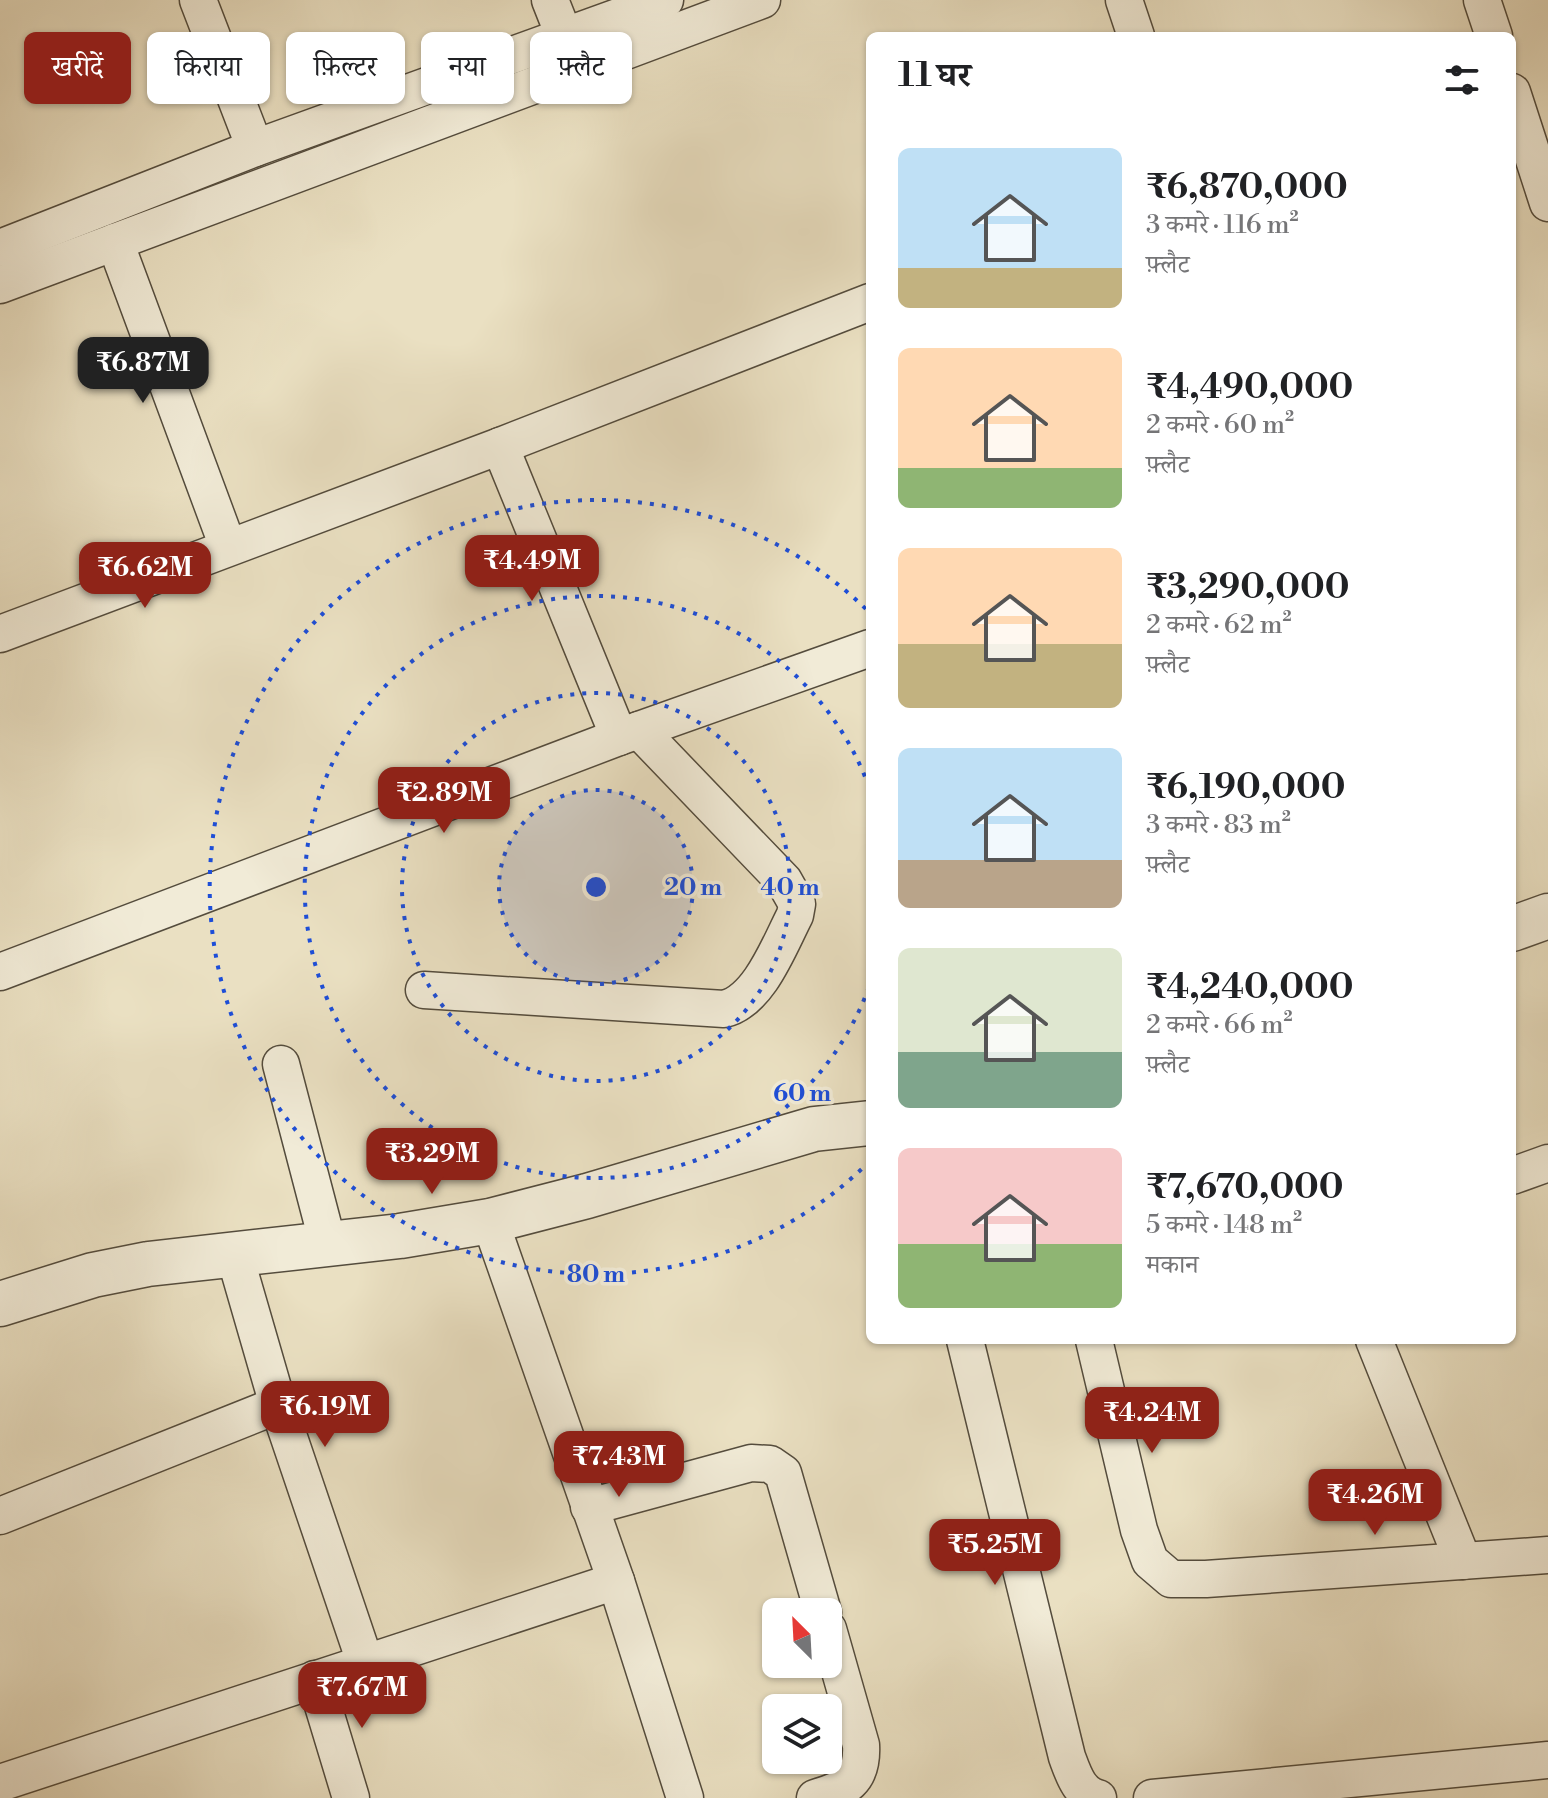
<!DOCTYPE html>
<html lang="hi">
<head>
<meta charset="utf-8">
<style>
  :root { --surface:#fff; --page:#f2f2f2; --text:#202124; --muted:#757577; --accent:#8f2418 }
  body { margin:0; font-family:"Libre Bodoni","Noto Serif Devanagari",serif; background:var(--page); color:var(--text); height:100vh; display:flex; flex-direction:column; font-size:30px; white-space:nowrap }
  * { box-sizing:border-box; margin:0 }
  p { font-size:26px; color:var(--muted) }
  .icon { flex:none; width:44px; height:44px; fill:none; stroke:currentColor; stroke-width:2; stroke-linecap:round; stroke-linejoin:round }
  .map { position:relative; flex:1; overflow:hidden }
  .sheet { position:absolute; left:866px; top:32px; width:650px; height:1312px; display:flex; flex-direction:column; background:var(--surface); border-radius:12px; box-shadow:0 2px 6px #0004 }
  .sheet>* { flex:none }
  .hud { position:absolute; left:24px; top:32px; width:722px; height:72px; display:flex; gap:16px }
  .needle { width:52px; rotate:336deg }
  .buttons { position:absolute; left:762px; top:1598px; display:grid; gap:16px }
  .buttons a { display:grid; place-items:center; width:80px; height:80px; border-radius:12px; background:var(--surface); box-shadow:0 2px 6px #0004; font-size:40px }
  .price { position:absolute; translate:-50% -68px; padding:0 18px; border-radius:16px; background:var(--accent); color:#fff; font-size:26px; line-height:52px; filter:drop-shadow(0 2px 4px #0008) }
  .price::after { content:''; position:absolute; left:50%; top:48px; width:24px; height:18px; margin-left:-12px; background:inherit; clip-path:polygon(0 0,100% 0,50% 100%) }
  .price.selected { background:#222; color:#fff }
  ul { padding:0; list-style:none }
  li { display:flex; align-items:center; gap:24px; height:200px; padding:0 32px }
  li span { display:grid; place-items:center; flex:none; width:224px; height:160px; border-radius:12px; color:#555 }
  li>.icon { margin-inline-start:auto }
  span .icon { width:96px; height:96px; fill:#fffc; stroke-width:1 }
  li b { font-size:34px }
  h2 { display:flex; justify-content:space-between; align-items:center; height:96px; padding:0 32px; font-size:34px }
  .pill { padding:0 28px; border-radius:12px; background:var(--surface); box-shadow:0 2px 6px #0004; font-size:28px; line-height:72px }
  .pill.selected { background:var(--accent); color:#fff }
  .map>svg:first-child { display:block }
  .lines { fill:none; stroke-linecap:round; stroke-linejoin:round }
  .minor-casing { stroke:#544c3d; stroke-width:39 }
  .tertiary-casing { stroke:#544c3d; stroke-width:47 }
  .minor { stroke:#f1ebd7; stroke-width:36 }
  .tertiary { stroke:#f1ebd7; stroke-width:44 }
  .ring { fill:none; stroke:#1d4ed8; stroke-width:4; stroke-dasharray:4 8 }
  .centre { fill:#1d4ed8; stroke:#f1ebd7; stroke-width:4 }
  .ring-label { font-size:24px; text-anchor:middle; font-weight:bold; fill:#1d4ed8; stroke:#f1ebd7; stroke-width:7; stroke-linejoin:round; paint-order:stroke }
</style>
</head>
<body>
<div class="map">
<svg width="1548" height="1798" viewBox="0 0 1548 1798">
  <rect width="100%" height="100%" fill="#eae0c2"/>
  <filter id="stains"><feTurbulence type="fractalNoise" baseFrequency=".0025" numOctaves="4"/><feColorMatrix values="0 0 0 0 .2 0 0 0 0 .09 0 0 0 0 .02 0 0 0 .5 -.17"/></filter>
  <radialGradient id="worn" r=".72"><stop offset=".6" stop-color="#630" stop-opacity="0"/><stop offset="1" stop-color="#630" stop-opacity=".3"/></radialGradient>
  <g class="lines">
    <defs>
      <g id="minor">
        <path d="M198,0L255,148"/>
        <path d="M550,0L565,38"/>
        <path d="M1124,0L1136,36"/>
        <path d="M1482,0L1494,36"/>
        <path d="M1512,92L1548,203"/>
        <path d="M115,242L228,547"/>
        <path d="M0,248L255,148L665,0"/>
        <path d="M0,285L762,0"/>
        <path d="M500,446L619,737"/>
        <path d="M0,634L500,446L870,302"/>
        <path d="M0,972L619,737L870,648"/>
        <path d="M424,990L724,1009C759,1001 779,946 795,915L797,904L784,881L639,730"/>
        <path d="M281,1064L328,1244"/>
        <path d="M1512,1176L1548,1163"/>
        <path d="M490,1221L616,1581L685,1798"/>
        <path d="M234,1253L278,1405L365,1662"/>
        <path d="M965,1340L1067,1757C1073,1773 1079,1794 1098,1798"/>
        <path d="M1094,1340L1139,1530L1150,1561L1171,1579H1206L1548,1555"/>
        <path d="M1374,1340L1463,1561"/>
        <path d="M589,1507L751,1463L770,1464L783,1473L823,1612"/>
        <path d="M0,1516L278,1405"/>
        <path d="M315,1679L351,1798"/>
        <path d="M0,1783L616,1581"/>
        <path d="M815,1798C846,1789 863,1781 861,1745L828,1629"/>
        <path d="M1152,1798L1548,1760"/>
      </g>
      <g id="tertiary">
        <path d="M1512,929L1548,916"/>
        <path d="M0,1304L93,1275L148,1264L400,1236L490,1221L587,1196L814,1129L870,1123"/>
      </g>
    </defs>
    <use href="#minor" class="minor-casing"/>
    <use href="#tertiary" class="tertiary-casing"/>
    <use href="#minor" class="minor"/>
    <use href="#tertiary" class="tertiary"/>
  </g>
  <circle cx="596" cy="887" r="97" fill="#1d4ed8" fill-opacity=".12"/>
  <g class="ring">
    <circle cx="596" cy="887" r="97"/>
    <circle cx="596" cy="887" r="194"/>
    <path d="M869 987A291 291 0 1 1 869 787"/>
    <path d="M870 1161A387 387 0 1 1 870 613"/>
  </g>
  <circle cx="596" cy="887" r="12" class="centre"/>
  <g class="ring-label">
    <text x="693" y="895">20 m</text>
    <text x="790" y="895">40 m</text>
    <text x="802" y="1101">60 m</text>
    <text x="596" y="1282">80 m</text>
  </g>
  <rect width="100%" height="100%" filter="url(#stains)"/>
  <rect width="100%" height="100%" fill="url(#worn)"/>
</svg>
<div class="buttons">
<a><svg class="needle" viewBox="-14 -14 28 28"><path d="M0-13l5 13h-10z" fill="#e53935"/><path d="M0 13l5-13h-10z" fill="#757577"/></svg></a>
<a><svg class="icon" aria-label="layers" viewBox="0 0 24 24"><path d="M12 4l9 5-9 5-9-5zM3 14l9 5 9-5"/></svg></a>
</div>
<b class="price selected" style="left:143px;top:405px">₹6.87M</b>
<b class="price" style="left:532px;top:603px">₹4.49M</b>
<b class="price" style="left:145px;top:610px">₹6.62M</b>
<b class="price" style="left:444px;top:835px">₹2.89M</b>
<b class="price" style="left:432px;top:1196px">₹3.29M</b>
<b class="price" style="left:325px;top:1449px">₹6.19M</b>
<b class="price" style="left:1152px;top:1455px">₹4.24M</b>
<b class="price" style="left:619px;top:1499px">₹7.43M</b>
<b class="price" style="left:1375px;top:1537px">₹4.26M</b>
<b class="price" style="left:995px;top:1587px">₹5.25M</b>
<b class="price" style="left:362px;top:1730px">₹7.67M</b>
<div class="hud">
<a class="pill selected">खरीदें</a>
<a class="pill">किराया</a>
<a class="pill">फ़िल्टर</a>
<a class="pill">नया</a>
<a class="pill">फ़्लैट</a>
</div>
<section class="sheet">
<h2>11 घर<svg class="icon" aria-label="filters" viewBox="0 0 24 24"><path d="M4 7h16M4 17h16"/><circle cx="9" cy="7" r="2"/><circle cx="15" cy="17" r="2"/></svg></h2>
<ul>
<li><span style="background:linear-gradient(#bfe0f5 75%,#c2b280 0)"><svg class="icon" aria-label="home" viewBox="0 0 24 24"><path d="M3 11l9-7 9 7M6 9v11h12V9"/></svg></span><div><b>₹6,870,000</b><p>3 कमरे · 116 m²</p><p>फ़्लैट</p></div></li>
<li><span style="background:linear-gradient(#ffd9b3 75%,#8fb573 0)"><svg class="icon" aria-label="home" viewBox="0 0 24 24"><path d="M3 11l9-7 9 7M6 9v11h12V9"/></svg></span><div><b>₹4,490,000</b><p>2 कमरे · 60 m²</p><p>फ़्लैट</p></div></li>
<li><span style="background:linear-gradient(#ffd9b3 60%,#c2b280 0)"><svg class="icon" aria-label="home" viewBox="0 0 24 24"><path d="M3 11l9-7 9 7M6 9v11h12V9"/></svg></span><div><b>₹3,290,000</b><p>2 कमरे · 62 m²</p><p>फ़्लैट</p></div></li>
<li><span style="background:linear-gradient(#bfe0f5 70%,#b9a48a 0)"><svg class="icon" aria-label="home" viewBox="0 0 24 24"><path d="M3 11l9-7 9 7M6 9v11h12V9"/></svg></span><div><b>₹6,190,000</b><p>3 कमरे · 83 m²</p><p>फ़्लैट</p></div></li>
<li><span style="background:linear-gradient(#dfe7d0 65%,#7fa58c 0)"><svg class="icon" aria-label="home" viewBox="0 0 24 24"><path d="M3 11l9-7 9 7M6 9v11h12V9"/></svg></span><div><b>₹4,240,000</b><p>2 कमरे · 66 m²</p><p>फ़्लैट</p></div></li>
<li><span style="background:linear-gradient(#f6c9c9 60%,#8fb573 0)"><svg class="icon" aria-label="home" viewBox="0 0 24 24"><path d="M3 11l9-7 9 7M6 9v11h12V9"/></svg></span><div><b>₹7,670,000</b><p>5 कमरे · 148 m²</p><p>मकान</p></div></li>
</ul>
</section>
</div>
</body>
</html>
